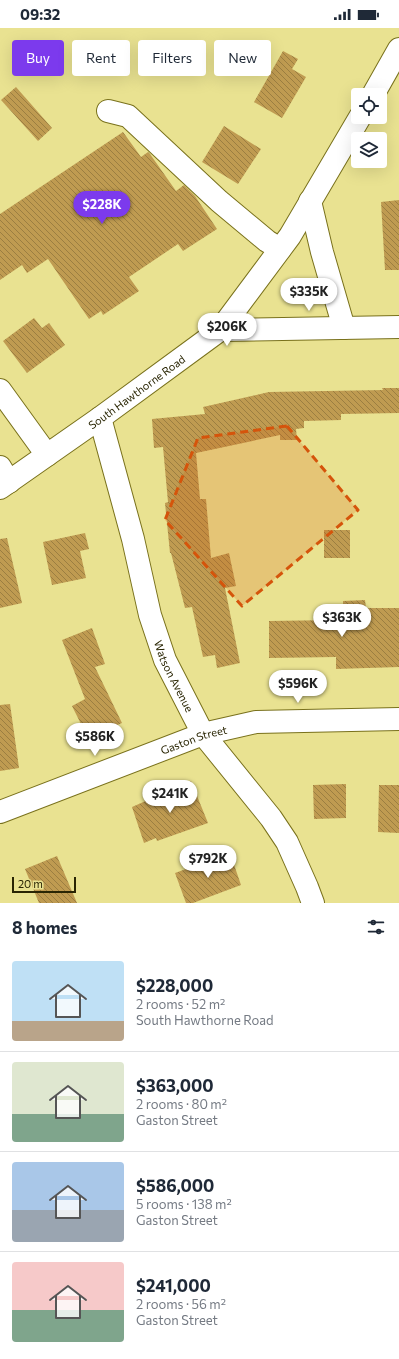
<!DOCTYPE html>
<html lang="en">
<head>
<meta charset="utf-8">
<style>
  :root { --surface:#fff; --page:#f6f6f7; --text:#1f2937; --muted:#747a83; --line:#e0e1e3; --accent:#7c3aed }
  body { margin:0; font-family:Commissioner,sans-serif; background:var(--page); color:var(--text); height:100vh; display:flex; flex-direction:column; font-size:15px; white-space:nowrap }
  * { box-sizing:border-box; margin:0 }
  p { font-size:13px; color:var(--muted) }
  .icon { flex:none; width:22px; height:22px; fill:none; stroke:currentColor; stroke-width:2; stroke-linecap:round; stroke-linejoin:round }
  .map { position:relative; height:875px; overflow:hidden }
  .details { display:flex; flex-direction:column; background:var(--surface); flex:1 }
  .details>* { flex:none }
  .guide { position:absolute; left:12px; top:12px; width:375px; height:36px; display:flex; gap:8px }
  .fabs { position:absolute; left:351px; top:60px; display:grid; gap:8px }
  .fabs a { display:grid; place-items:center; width:36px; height:36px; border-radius:4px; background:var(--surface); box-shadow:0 4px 16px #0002; font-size:20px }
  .scale { position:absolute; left:12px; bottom:10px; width:64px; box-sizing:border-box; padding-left:4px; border:2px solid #292503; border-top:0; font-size:11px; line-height:14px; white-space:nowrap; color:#292503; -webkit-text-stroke:3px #e9e291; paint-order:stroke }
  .price { position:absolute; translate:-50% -34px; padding:0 9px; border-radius:14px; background:#fff; color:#222; font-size:13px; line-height:26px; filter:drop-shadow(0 1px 2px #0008) }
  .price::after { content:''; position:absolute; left:50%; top:24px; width:12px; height:9px; margin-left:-6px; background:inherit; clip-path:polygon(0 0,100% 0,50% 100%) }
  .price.selected { background:var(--accent); color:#fff }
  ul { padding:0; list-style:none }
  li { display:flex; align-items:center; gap:12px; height:100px; padding:0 12px }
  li+li { border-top:1px solid var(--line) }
  li span { display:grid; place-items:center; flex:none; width:112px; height:80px; border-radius:4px; color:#555 }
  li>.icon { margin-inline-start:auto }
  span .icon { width:48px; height:48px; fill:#fffc; stroke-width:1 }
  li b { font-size:17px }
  h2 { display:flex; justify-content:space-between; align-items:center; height:48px; padding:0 12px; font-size:17px }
  .chip { padding:0 14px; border-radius:4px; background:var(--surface); box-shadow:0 4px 16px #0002; font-size:14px; line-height:36px }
  .chip.selected { background:var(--accent); color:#fff }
  .status { display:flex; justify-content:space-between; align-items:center; height:28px; padding:0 20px; background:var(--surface); direction:ltr }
  .status svg { height:11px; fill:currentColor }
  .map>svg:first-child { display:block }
  .building { fill:url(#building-back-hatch) }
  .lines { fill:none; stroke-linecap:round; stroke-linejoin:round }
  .minor-casing { stroke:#79711c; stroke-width:24 }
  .major-casing { stroke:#79711c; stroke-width:24 }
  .minor { stroke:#fff; stroke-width:22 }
  .major { stroke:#fff; stroke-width:22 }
  .marked { fill:#d5540b; fill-opacity:0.2; stroke:#d5540b; stroke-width:3; stroke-dasharray:8 5; stroke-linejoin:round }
  .labels { text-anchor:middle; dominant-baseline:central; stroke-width:3.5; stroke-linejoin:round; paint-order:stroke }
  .street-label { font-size:11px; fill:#292503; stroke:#e9e291 }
</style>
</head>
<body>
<div class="status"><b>09:32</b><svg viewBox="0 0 49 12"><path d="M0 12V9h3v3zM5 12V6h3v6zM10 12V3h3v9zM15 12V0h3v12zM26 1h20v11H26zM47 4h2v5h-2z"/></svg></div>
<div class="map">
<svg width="399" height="875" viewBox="0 0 399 875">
  <defs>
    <pattern id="building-back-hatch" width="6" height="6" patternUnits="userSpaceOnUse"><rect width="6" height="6" fill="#bf9b51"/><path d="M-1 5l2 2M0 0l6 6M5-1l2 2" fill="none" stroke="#9b7e41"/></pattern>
  </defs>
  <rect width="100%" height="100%" fill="#e9e291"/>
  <g class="building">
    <path d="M283,23L298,31L292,41L306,49L282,90L254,74Z"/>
    <path d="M16,59L52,100L38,113L1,72Z"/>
    <path d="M224,98L261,121L238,156L202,134Z"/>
    <path d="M123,104L141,129L148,124L150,126L176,163L184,157L195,168L217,201L183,223L178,216L129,249L139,263L103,287L101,283L89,291L48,231L27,245L22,237L0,252V186Z"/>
    <path d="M399,172V242H385L381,174Z"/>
    <path d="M34,290L42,300L49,295L65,317L27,345L3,313Z"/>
    <path d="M382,360H399V385L341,386V392L304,393V400L296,401L297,412H280V407L196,425L200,471H206L211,530L229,525L236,558L225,560L240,635L217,640L215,627L203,629L192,579L185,580L171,525H170L165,475L168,474L163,419L154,420L152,391L205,386L203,379L269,364L383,362Z"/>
    <rect x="324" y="502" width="26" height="28"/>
    <path d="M85,505L89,521L80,523L86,550L52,557L43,514Z"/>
    <path d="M7,510L22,575L0,580V511Z"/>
    <path d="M365,572L366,580H399V639L336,641V629L269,630V593L335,592V589H343V573Z"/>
    <path d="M92,600L105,636L95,639L122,695L96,706L91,695L83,700L72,678L85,671L62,612Z"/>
    <path d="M10,676L19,740L0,743V677Z"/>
    <path d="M191,753L208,795L157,813L156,810L144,815L132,779Z"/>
    <path d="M346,756V790L314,791L313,757Z"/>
    <path d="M379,757H399V805L378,804Z"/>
    <path d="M230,825L241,857L193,875H186L175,845Z"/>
    <path d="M57,828L77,875H39L25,841Z"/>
  </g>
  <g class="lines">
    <defs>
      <g id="minor">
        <path d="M108,83L128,88L219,173L267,213L280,221"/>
        <path d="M310,173L322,224L344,300"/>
        <path d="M220,302L399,299"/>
        <path d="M0,362L47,427"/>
        <path id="s1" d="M100,390L133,511L150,587L165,632L203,706L271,790L287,814L307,859L313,875"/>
        <path d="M0,439L9,454"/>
        <path id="s2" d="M0,784L203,706L256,694L399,691"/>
      </g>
      <g id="major">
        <path d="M373,67L399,21"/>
        <path id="s3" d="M0,460L100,390L220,302L290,208L360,89"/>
      </g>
    </defs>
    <use href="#minor" class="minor-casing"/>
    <use href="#major" class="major-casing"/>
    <use href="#minor" class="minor"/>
    <use href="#major" class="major"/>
  </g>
  <path class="marked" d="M287,398L358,482L242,578L165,492L198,410Z"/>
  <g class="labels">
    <g class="street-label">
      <text stroke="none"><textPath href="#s3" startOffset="167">South Hawthorne Road</textPath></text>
      <text stroke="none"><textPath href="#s1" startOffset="269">Watson Avenue</textPath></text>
      <text stroke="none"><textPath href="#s2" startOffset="207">Gaston Street</textPath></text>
    </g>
  </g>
</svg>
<div class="fabs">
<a><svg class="icon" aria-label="locate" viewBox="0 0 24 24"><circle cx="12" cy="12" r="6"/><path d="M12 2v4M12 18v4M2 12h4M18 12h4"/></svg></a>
<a><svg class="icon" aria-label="layers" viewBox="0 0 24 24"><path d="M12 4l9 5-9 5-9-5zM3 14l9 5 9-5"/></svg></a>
</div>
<div class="scale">20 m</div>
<b class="price selected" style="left:102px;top:197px">$228K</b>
<b class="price" style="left:309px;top:284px">$335K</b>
<b class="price" style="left:227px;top:319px">$206K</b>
<b class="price" style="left:342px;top:610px">$363K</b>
<b class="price" style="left:298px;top:676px">$596K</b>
<b class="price" style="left:95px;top:729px">$586K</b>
<b class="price" style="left:170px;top:786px">$241K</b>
<b class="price" style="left:208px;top:851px">$792K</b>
<div class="guide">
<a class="chip selected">Buy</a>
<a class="chip">Rent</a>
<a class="chip">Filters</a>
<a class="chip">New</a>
</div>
</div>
<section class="details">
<h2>8 homes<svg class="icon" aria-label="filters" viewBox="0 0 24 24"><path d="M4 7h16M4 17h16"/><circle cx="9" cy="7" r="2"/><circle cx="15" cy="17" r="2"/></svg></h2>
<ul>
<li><span style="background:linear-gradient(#bfe0f5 75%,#b9a48a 0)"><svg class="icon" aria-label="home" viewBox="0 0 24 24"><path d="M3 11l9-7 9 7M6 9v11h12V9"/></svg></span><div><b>$228,000</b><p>2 rooms · 52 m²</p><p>South Hawthorne Road</p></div></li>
<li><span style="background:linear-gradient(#dfe7d0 65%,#7fa58c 0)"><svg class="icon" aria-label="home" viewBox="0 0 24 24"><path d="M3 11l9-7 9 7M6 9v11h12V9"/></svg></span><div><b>$363,000</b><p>2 rooms · 80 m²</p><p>Gaston Street</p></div></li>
<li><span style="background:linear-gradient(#a9c7e8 60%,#9aa5b1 0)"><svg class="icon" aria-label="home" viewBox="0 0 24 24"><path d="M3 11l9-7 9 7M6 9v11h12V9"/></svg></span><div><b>$586,000</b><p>5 rooms · 138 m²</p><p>Gaston Street</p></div></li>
<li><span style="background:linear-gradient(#f6c9c9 60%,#7fa58c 0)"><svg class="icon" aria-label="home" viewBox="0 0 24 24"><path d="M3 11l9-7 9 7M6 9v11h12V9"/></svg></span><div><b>$241,000</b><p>2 rooms · 56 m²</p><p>Gaston Street</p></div></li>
</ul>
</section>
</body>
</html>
